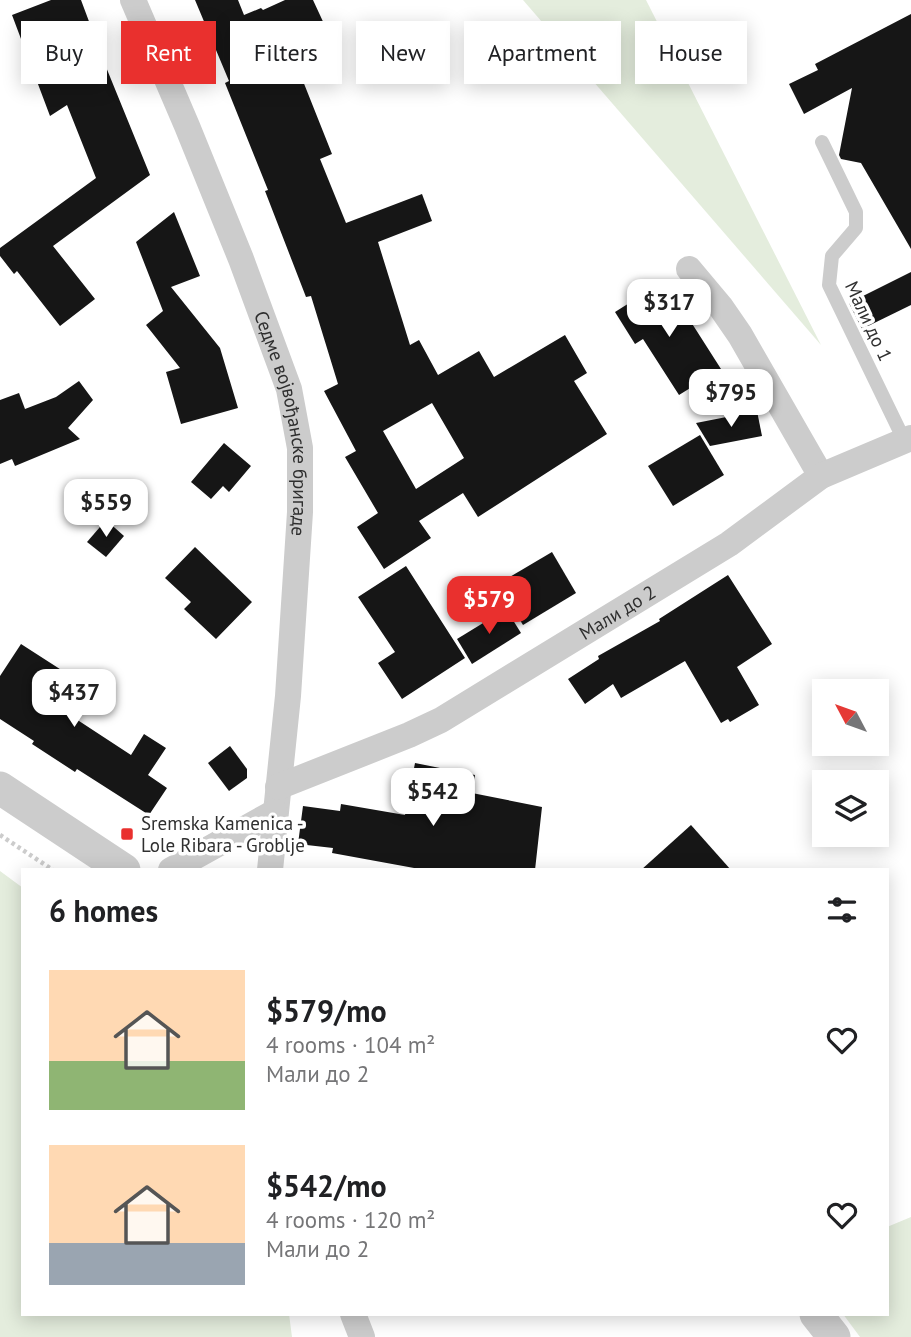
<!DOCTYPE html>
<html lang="en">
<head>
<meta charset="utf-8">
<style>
  :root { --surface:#fff; --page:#f6f6f6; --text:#202124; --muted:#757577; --accent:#e9302e }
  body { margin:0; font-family:"PT Sans",sans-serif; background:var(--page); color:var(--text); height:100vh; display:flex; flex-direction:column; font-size:26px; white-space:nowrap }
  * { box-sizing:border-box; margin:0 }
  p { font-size:23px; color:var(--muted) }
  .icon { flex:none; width:38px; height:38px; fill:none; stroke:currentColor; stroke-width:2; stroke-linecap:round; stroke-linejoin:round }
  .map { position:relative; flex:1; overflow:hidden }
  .details { position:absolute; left:21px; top:868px; width:868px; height:448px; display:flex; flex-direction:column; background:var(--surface); border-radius:0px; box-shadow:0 4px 18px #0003 }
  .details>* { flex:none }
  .banner { position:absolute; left:21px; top:21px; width:870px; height:63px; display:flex; gap:14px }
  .needle { width:46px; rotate:311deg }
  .buttons { position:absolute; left:812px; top:679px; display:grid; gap:14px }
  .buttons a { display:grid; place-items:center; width:77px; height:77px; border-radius:0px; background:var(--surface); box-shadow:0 4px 18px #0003; font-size:35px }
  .price { position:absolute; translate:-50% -60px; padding:0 16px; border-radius:14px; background:#fff; color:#222; font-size:23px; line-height:46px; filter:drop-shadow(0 2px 4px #0008) }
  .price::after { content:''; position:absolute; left:50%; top:42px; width:21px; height:16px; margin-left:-10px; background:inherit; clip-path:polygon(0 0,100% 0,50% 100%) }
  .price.selected { background:var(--accent); color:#fff }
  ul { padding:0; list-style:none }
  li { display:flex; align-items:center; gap:21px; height:175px; padding:0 28px }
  li span { display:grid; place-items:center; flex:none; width:196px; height:140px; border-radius:0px; color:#555 }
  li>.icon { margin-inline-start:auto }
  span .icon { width:84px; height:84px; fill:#fffc; stroke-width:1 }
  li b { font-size:30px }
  h2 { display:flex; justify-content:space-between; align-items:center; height:84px; padding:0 28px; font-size:30px }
  .tag { padding:0 24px; border-radius:0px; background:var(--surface); box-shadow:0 4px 18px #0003; font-size:24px; line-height:63px }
  .tag.selected { background:var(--accent); color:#fff }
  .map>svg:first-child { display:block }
  .green { fill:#e4eddd }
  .building { fill:#161616; fill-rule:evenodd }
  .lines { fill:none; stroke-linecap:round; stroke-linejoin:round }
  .path { stroke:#ccc; stroke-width:4.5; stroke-dasharray:3.5 3.5; stroke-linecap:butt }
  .service { stroke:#ccc; stroke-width:14 }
  .minor { stroke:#ccc; stroke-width:26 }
  .tertiary { stroke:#ccc; stroke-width:33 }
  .poi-dot { fill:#e9302e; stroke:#fff; stroke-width:2.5 }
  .labels { text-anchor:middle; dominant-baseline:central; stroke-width:7; stroke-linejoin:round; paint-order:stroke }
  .street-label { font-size:19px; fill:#2f2f2f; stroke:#fff }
  .poi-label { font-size:19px; fill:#2f2f2f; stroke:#fff; text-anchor:start }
</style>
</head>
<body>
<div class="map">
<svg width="911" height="1337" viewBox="0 0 911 1337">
  <rect width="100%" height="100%" fill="#fff"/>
  <g class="green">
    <path d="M523,0H646L821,345Z"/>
    <path d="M0,871L23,888V1314H289L292,1337H0Z"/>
    <path d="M911,1217V1337H860L843,1314H887V1227Z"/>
  </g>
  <g class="building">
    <path d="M51,0H81L106,67L150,175L53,246L95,299L60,326L17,271L14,274L0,256V248L96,178L67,105L50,116L12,15Z"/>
    <path d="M195,0H238L244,15L261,8L263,10L285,0H313L338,54L299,71L332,154L320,159L346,223L422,194L432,221L378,242L410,345L419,340L438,375L479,351L494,377L565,335L587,373L574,381L607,434L478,517L463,493L419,521L431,538L384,569L357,527L378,513L345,457L356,451L324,391L338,384L311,296L306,297L265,191L268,190L225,83L229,81ZM432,403L464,458L416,489L383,431Z"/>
    <path d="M911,14V249L861,163L841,159L839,155L852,88L804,114L789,84L818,70L815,64Z"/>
    <path d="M174,212L200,276L171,287L220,348L238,408L181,424L166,372L180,368L146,325L163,311L136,242Z"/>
    <path d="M911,272V305L862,329L849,303Z"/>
    <path d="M661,283L687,324L691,322L721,369L679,395L643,339L635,344L615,312Z"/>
    <path d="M79,381L93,400L68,428L80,439L15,466L12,459L0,464V400L19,393L25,409L56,397Z"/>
    <path d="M757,411L762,436L710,446L696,423Z"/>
    <path d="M700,435L724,475L673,506L648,466Z"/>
    <path d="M224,443L251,466L229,492L223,486L211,499L191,482Z"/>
    <path d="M106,520L124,536L106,557L87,542Z"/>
    <path d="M195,547L252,602L216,639L184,609L191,602L165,578Z"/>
    <path d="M552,552L576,593L523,625L498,584Z"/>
    <path d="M406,566L465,658L402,699L378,663L395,652L358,597Z"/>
    <path d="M728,575L772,644L737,667L759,705L730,722L728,719L721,723L685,661L621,698L613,684L585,704L568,679L599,659L598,656L660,621L659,619Z"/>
    <path d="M506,609L521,633L472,664L457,639Z"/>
    <path d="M21,644L94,691L76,719L131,755L144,734L166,748L148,775L167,788L149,815L77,769L75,772L32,744L34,741L0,719V676Z"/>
    <path d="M230,746L247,769V778L229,791L208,763Z"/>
    <path d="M415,763L475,775L472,793L542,807L535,870H425L332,853L333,848L298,844L303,806L340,811L341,804L405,815Z"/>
    <path d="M691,825L731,870H641Z"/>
  </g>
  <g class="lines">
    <path class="path" d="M0,835L53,870"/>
    <path class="service" d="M822,142L856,212V228L832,256L829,285L905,442"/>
    <g class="minor">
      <path id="s1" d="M133,0L187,126L241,259L289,389L300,448V512L288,696L270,870"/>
      <path d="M689,269L720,306L740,335L821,476"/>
      <path id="s2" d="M278,787L409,735L441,720L729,544L821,476L911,438"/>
      <path d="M171,870L275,812"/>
      <path d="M353,1314L362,1337"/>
    </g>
    <g class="tertiary">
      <path d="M0,788L124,870"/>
      <path d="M816,1314L834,1337"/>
    </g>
  </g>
  <rect class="poi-dot" x="120" y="827" width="14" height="14" rx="3.5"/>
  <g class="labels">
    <g class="street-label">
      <text transform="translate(869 321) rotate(65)">Мали до 1</text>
      <text stroke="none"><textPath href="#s1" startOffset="452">Седме војвођанске бригаде</textPath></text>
      <text stroke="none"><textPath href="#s2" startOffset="383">Мали до 2</textPath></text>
    </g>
    <g class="poi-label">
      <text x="141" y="823">Sremska Kamenica -<tspan x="141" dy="22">Lole Ribara - Groblje</tspan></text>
    </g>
  </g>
</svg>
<div class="buttons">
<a><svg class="needle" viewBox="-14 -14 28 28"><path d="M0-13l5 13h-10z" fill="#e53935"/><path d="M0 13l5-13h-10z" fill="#757577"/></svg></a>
<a><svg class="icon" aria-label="layers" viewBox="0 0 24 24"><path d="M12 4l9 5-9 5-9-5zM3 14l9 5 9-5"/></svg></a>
</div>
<b class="price" style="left:669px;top:339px">$317</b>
<b class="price" style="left:731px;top:429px">$795</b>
<b class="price" style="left:106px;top:539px">$559</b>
<b class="price selected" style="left:489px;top:636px">$579</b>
<b class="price" style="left:74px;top:729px">$437</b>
<b class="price" style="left:433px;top:828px">$542</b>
<div class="banner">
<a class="tag">Buy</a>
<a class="tag selected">Rent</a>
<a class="tag">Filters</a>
<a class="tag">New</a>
<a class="tag">Apartment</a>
<a class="tag">House</a>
</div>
<section class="details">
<h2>6 homes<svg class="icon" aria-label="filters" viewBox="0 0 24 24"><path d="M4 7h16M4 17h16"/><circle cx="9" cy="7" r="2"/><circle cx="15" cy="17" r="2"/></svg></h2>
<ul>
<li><span style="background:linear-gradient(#ffd9b3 65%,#8fb573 0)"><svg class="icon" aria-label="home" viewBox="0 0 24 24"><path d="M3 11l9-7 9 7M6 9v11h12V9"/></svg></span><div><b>$579/mo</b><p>4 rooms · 104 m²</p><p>Мали до 2</p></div><svg class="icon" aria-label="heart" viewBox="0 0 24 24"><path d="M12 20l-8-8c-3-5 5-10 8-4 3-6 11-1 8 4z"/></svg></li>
<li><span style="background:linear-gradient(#ffd9b3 70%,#9aa5b1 0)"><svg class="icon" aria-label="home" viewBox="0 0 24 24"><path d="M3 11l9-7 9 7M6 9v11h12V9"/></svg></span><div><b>$542/mo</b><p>4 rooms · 120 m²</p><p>Мали до 2</p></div><svg class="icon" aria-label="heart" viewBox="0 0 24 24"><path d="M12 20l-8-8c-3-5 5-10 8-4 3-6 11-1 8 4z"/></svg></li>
</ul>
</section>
</div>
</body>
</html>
